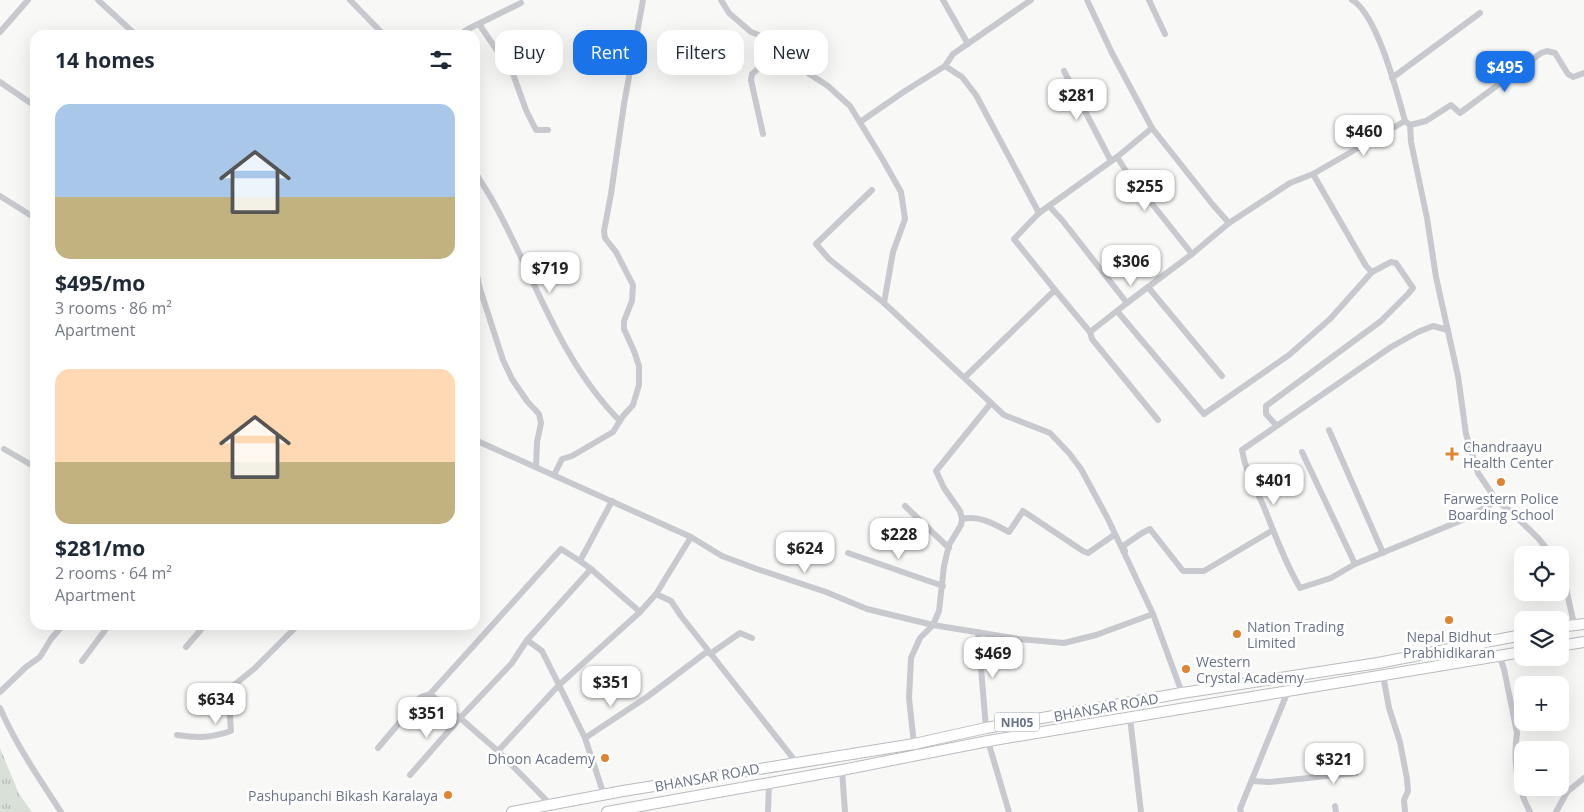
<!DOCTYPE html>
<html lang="en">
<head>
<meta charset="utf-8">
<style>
  :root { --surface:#fff; --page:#f6f6f7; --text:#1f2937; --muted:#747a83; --accent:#1a73e8 }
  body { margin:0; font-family:"Open Sans",sans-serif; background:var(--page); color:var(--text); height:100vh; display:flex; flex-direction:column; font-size:19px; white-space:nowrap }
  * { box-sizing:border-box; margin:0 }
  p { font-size:16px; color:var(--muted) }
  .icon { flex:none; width:28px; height:28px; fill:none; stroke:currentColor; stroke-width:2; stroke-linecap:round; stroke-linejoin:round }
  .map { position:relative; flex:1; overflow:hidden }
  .details { position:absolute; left:30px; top:30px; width:450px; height:600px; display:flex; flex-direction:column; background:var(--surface); border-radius:15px; box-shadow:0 5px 20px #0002 }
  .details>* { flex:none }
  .banner { position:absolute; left:495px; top:30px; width:475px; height:45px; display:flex; gap:10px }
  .controls { position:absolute; left:1514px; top:546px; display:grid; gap:10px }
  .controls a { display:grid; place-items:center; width:55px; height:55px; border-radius:10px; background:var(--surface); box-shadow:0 5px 20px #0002; font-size:25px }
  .price { position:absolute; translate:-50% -42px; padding:0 11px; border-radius:10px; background:#fff; color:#222; font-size:16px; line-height:32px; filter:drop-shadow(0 1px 2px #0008) }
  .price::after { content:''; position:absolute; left:50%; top:30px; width:15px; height:11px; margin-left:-8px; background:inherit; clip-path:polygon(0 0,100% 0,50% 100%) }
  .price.on { background:var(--accent); color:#fff }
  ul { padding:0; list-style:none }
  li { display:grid; align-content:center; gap:10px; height:265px; padding:0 25px }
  li span { display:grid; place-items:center; height:155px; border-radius:15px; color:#555 }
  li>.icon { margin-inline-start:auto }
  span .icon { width:90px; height:90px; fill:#fffc; stroke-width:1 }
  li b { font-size:21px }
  h2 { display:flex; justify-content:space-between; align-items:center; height:60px; padding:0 25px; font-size:21px }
  .tag { padding:0 18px; border-radius:15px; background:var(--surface); box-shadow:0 5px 20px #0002; font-size:18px; line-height:45px }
  .tag.on { background:var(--accent); color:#fff }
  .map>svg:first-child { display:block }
  .grass { fill:url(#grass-tufts) }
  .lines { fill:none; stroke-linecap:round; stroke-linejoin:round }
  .trunk-casing { stroke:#b8babe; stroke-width:12 }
  .minor { stroke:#c7c9ce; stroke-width:6 }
  .trunk { stroke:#fff; stroke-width:10 }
  .poi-dot { fill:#df8430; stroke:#fff; stroke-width:2 }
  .labels { text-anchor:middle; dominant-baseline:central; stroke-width:5; stroke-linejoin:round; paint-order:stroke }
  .shield { fill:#fff; stroke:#969cab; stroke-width:1 }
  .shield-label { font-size:12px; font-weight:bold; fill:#697287 }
  .poi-label { font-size:14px; fill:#697287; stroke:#fff; text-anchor:start }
  .street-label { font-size:14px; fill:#697287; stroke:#fff }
</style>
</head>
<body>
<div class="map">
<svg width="1584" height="812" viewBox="0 0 1584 812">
  <defs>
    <pattern id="grass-tufts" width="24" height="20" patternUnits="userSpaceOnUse" patternTransform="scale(1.25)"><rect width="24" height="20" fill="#d9e0d8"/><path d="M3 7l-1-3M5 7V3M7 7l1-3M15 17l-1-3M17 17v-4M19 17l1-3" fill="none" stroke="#b4bab5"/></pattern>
  </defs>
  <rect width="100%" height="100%" fill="#f8f9f7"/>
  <path class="grass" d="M0,748L19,794L32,812H0Z"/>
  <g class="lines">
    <defs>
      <g id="trunk">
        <path d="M1560,627L1584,624"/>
        <path d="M1560,646L1584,642"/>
        <path d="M512,812L623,791L914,744L986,728L1182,693L1378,663L1522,635"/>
        <path d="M607,812L842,770L988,741L1522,652"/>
      </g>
    </defs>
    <use href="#trunk" class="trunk-casing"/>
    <g class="minor">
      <path d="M98,0L136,35"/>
      <path d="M350,0L384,35"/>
      <path d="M721,0L729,13L751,32L764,37L777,39L792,53L800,68L828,86L850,106L883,160L901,192L905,219L893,252L884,303L1004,415L1050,433L1069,453L1081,469L1107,517L1128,561L1153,614L1182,693"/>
      <path d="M943,0L968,44"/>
      <path d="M1087,0L1112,53L1152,128"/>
      <path d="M1149,0L1165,34"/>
      <path d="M1352,0C1377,14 1397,92 1405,121L1410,125L1411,142L1427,218L1436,277L1458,376L1466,434L1478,473L1497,501L1510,511L1538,538L1552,555"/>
      <path d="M479,24L513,74L526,110L536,130H548"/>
      <path d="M0,32L28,0"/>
      <path d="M459,35L468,29L521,3"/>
      <path d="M945,66L962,77L976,95L1039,213"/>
      <path d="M1064,71L1111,161"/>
      <path d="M1392,78L1480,13"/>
      <path d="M0,82L35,106"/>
      <path d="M860,122L905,91L945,66L953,54L1031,0"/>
      <path d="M1410,125L1426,121L1451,105L1460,113L1541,53L1547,51L1555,53L1568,74L1573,77L1584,73"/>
      <path d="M763,134L751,80L752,74L765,63L764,37"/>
      <path d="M1117,157L1126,171L1192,254"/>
      <path d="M475,172C482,183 489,194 495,205C535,278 560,361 620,421"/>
      <path d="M1313,174L1405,121"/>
      <path d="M872,190L816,244L829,259L884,303"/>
      <path d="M0,196L35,218"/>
      <path d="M1049,206L1062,220L1127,303L1090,332L1092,339L1158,420"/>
      <path d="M1229,223L1290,183L1313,174L1366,266L1372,272L1391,262L1396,263L1413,288L1408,294L1381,321L1266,406V414L1276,425"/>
      <path d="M475,266L480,289L503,360L512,379L527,401L539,414L541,423L537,442L536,467"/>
      <path d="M1055,290L1090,332"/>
      <path d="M1127,303L1148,287"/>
      <path d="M1117,311L1204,414L1289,355L1330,319L1372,272"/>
      <path d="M1448,330L1433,326L1418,332L1391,347L1242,450C1246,474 1255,486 1264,507C1275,535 1285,562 1300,588L1331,578L1355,564L1460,521L1497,501"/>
      <path d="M965,377L1055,290L1014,239L1039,213L1117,157L1152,128L1213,205L1229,223L1192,254L1148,287L1222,376"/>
      <path d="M1329,430L1383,553"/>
      <path d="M475,440L691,537L722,556L757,569L826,592L867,609L933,625L1019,639L1064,643L1096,635L1153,614"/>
      <path d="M4,449L35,467"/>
      <path d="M1302,452L1355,564"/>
      <path d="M554,475L562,459L572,456L613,432L623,416L633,405L639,385V366L634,351L624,329V321L632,301L633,285L616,252L605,238L604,231L611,194L624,104L643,0"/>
      <path d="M905,506L949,548"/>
      <path d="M962,519C979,515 994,524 1009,532L1023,511L1083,551L1088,553L1114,535"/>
      <path d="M691,537L656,594L671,601L681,616L796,762"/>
      <path d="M1125,551L1123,546L1142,533L1150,529L1183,571H1204L1273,530"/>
      <path d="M848,553L943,586"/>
      <path d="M591,569L580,561L612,501"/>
      <path d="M1560,569L1563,575L1574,624"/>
      <path d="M978,632L986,728"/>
      <path d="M527,640L542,651L559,685L498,751L551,805"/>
      <path d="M186,647L205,625"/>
      <path d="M710,654L740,633L752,638"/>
      <path d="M1499,655L1504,669L1517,733C1513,760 1517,788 1530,812"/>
      <path d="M82,661L109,625"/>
      <path d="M1383,675L1389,708L1400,742L1407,779L1408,791L1404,800L1405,812"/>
      <path d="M0,692L26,667L40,657L51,639L63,625"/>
      <path d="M0,708C16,745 39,778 61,812"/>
      <path d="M1130,718L1141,812"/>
      <path d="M177,735C198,738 211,738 231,731L228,690L255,668L298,625"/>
      <path d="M585,738L559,685L640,612L656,594"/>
      <path d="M988,741L1009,812"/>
      <path d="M378,748L421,697L430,694"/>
      <path d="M498,751L460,718L512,663L527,640L591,569L640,612"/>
      <path d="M917,756L914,744L909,698L911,658L920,638L933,625L939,611L944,566L949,545L961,525L962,519L960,511L944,488L936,471L991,403"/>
      <path d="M842,770L845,812"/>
      <path d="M410,775L460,718L430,694L561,549L580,561"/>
      <path d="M1252,781L1269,782L1356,773"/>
      <path d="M604,795L585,738L647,697L708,651"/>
      <path d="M1335,806L1336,812"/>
      <path d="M768,812L769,782"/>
      <path d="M1241,812L1240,809L1288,691"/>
      <path d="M1556,812L1567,792L1584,778"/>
    </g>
    <use href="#trunk" class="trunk"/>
  </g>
  <g class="poi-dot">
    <path d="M1449.5 446.5h5v5h5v5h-5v5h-5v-5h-5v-5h5z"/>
    <circle cx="1501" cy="482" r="5"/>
    <circle cx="1449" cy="620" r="5"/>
    <circle cx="1237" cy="634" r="5"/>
    <circle cx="1186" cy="669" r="5"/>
    <circle cx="605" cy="758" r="5"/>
    <circle cx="448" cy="795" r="5"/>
  </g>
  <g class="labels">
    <rect class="shield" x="994.5" y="712.5" width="45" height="19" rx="4"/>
    <g class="shield-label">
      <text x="1017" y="722">NH05</text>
    </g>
    <g class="poi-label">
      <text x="1463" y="446">Chandraayu<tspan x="1463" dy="16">Health Center</tspan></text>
      <text x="1501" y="498" text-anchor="middle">Farwestern Police<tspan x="1501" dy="16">Boarding School</tspan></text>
      <text x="1247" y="626">Nation Trading<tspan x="1247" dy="16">Limited</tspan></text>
      <text x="1449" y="636" text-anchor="middle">Nepal Bidhut<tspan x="1449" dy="16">Prabhidikaran</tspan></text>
      <text x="1196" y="661">Western<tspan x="1196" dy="16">Crystal Academy</tspan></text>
      <text x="595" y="758" text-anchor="end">Dhoon Academy</text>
      <text x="438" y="795" text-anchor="end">Pashupanchi Bikash Karalaya</text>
    </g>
    <g class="street-label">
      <text transform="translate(1106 707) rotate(-10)">BHANSAR ROAD</text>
      <text transform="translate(707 777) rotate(-10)">BHANSAR ROAD</text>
    </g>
  </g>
</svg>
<div class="controls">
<a><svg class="icon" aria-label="locate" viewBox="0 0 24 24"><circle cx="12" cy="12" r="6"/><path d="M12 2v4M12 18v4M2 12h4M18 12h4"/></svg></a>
<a><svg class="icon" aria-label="layers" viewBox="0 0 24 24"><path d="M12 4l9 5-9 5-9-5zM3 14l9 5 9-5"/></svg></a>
<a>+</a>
<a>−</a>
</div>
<b class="price on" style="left:1505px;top:93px">$495</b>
<b class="price" style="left:1077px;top:121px">$281</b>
<b class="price" style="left:1364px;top:157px">$460</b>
<b class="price" style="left:1145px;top:212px">$255</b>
<b class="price" style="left:1131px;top:287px">$306</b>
<b class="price" style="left:550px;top:294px">$719</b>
<b class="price" style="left:1274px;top:506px">$401</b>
<b class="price" style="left:899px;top:560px">$228</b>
<b class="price" style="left:805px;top:574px">$624</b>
<b class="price" style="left:993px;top:679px">$469</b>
<b class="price" style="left:611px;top:708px">$351</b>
<b class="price" style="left:216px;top:725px">$634</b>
<b class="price" style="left:427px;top:739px">$351</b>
<b class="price" style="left:1334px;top:785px">$321</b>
<div class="banner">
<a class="tag">Buy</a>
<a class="tag on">Rent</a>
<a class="tag">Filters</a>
<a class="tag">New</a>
</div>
<section class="details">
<h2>14 homes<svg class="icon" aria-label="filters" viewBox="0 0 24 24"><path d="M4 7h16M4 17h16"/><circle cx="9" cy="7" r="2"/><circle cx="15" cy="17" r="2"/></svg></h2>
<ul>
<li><span style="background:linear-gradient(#a9c7e8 60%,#c2b280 0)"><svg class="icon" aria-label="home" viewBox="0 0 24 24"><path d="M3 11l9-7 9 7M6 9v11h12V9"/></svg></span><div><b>$495/mo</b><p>3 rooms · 86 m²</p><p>Apartment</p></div></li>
<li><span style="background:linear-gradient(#ffd9b3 60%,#c2b280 0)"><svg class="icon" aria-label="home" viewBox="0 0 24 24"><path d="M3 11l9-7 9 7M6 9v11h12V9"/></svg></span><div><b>$281/mo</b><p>2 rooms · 64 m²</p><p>Apartment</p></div></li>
</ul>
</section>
</div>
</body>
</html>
